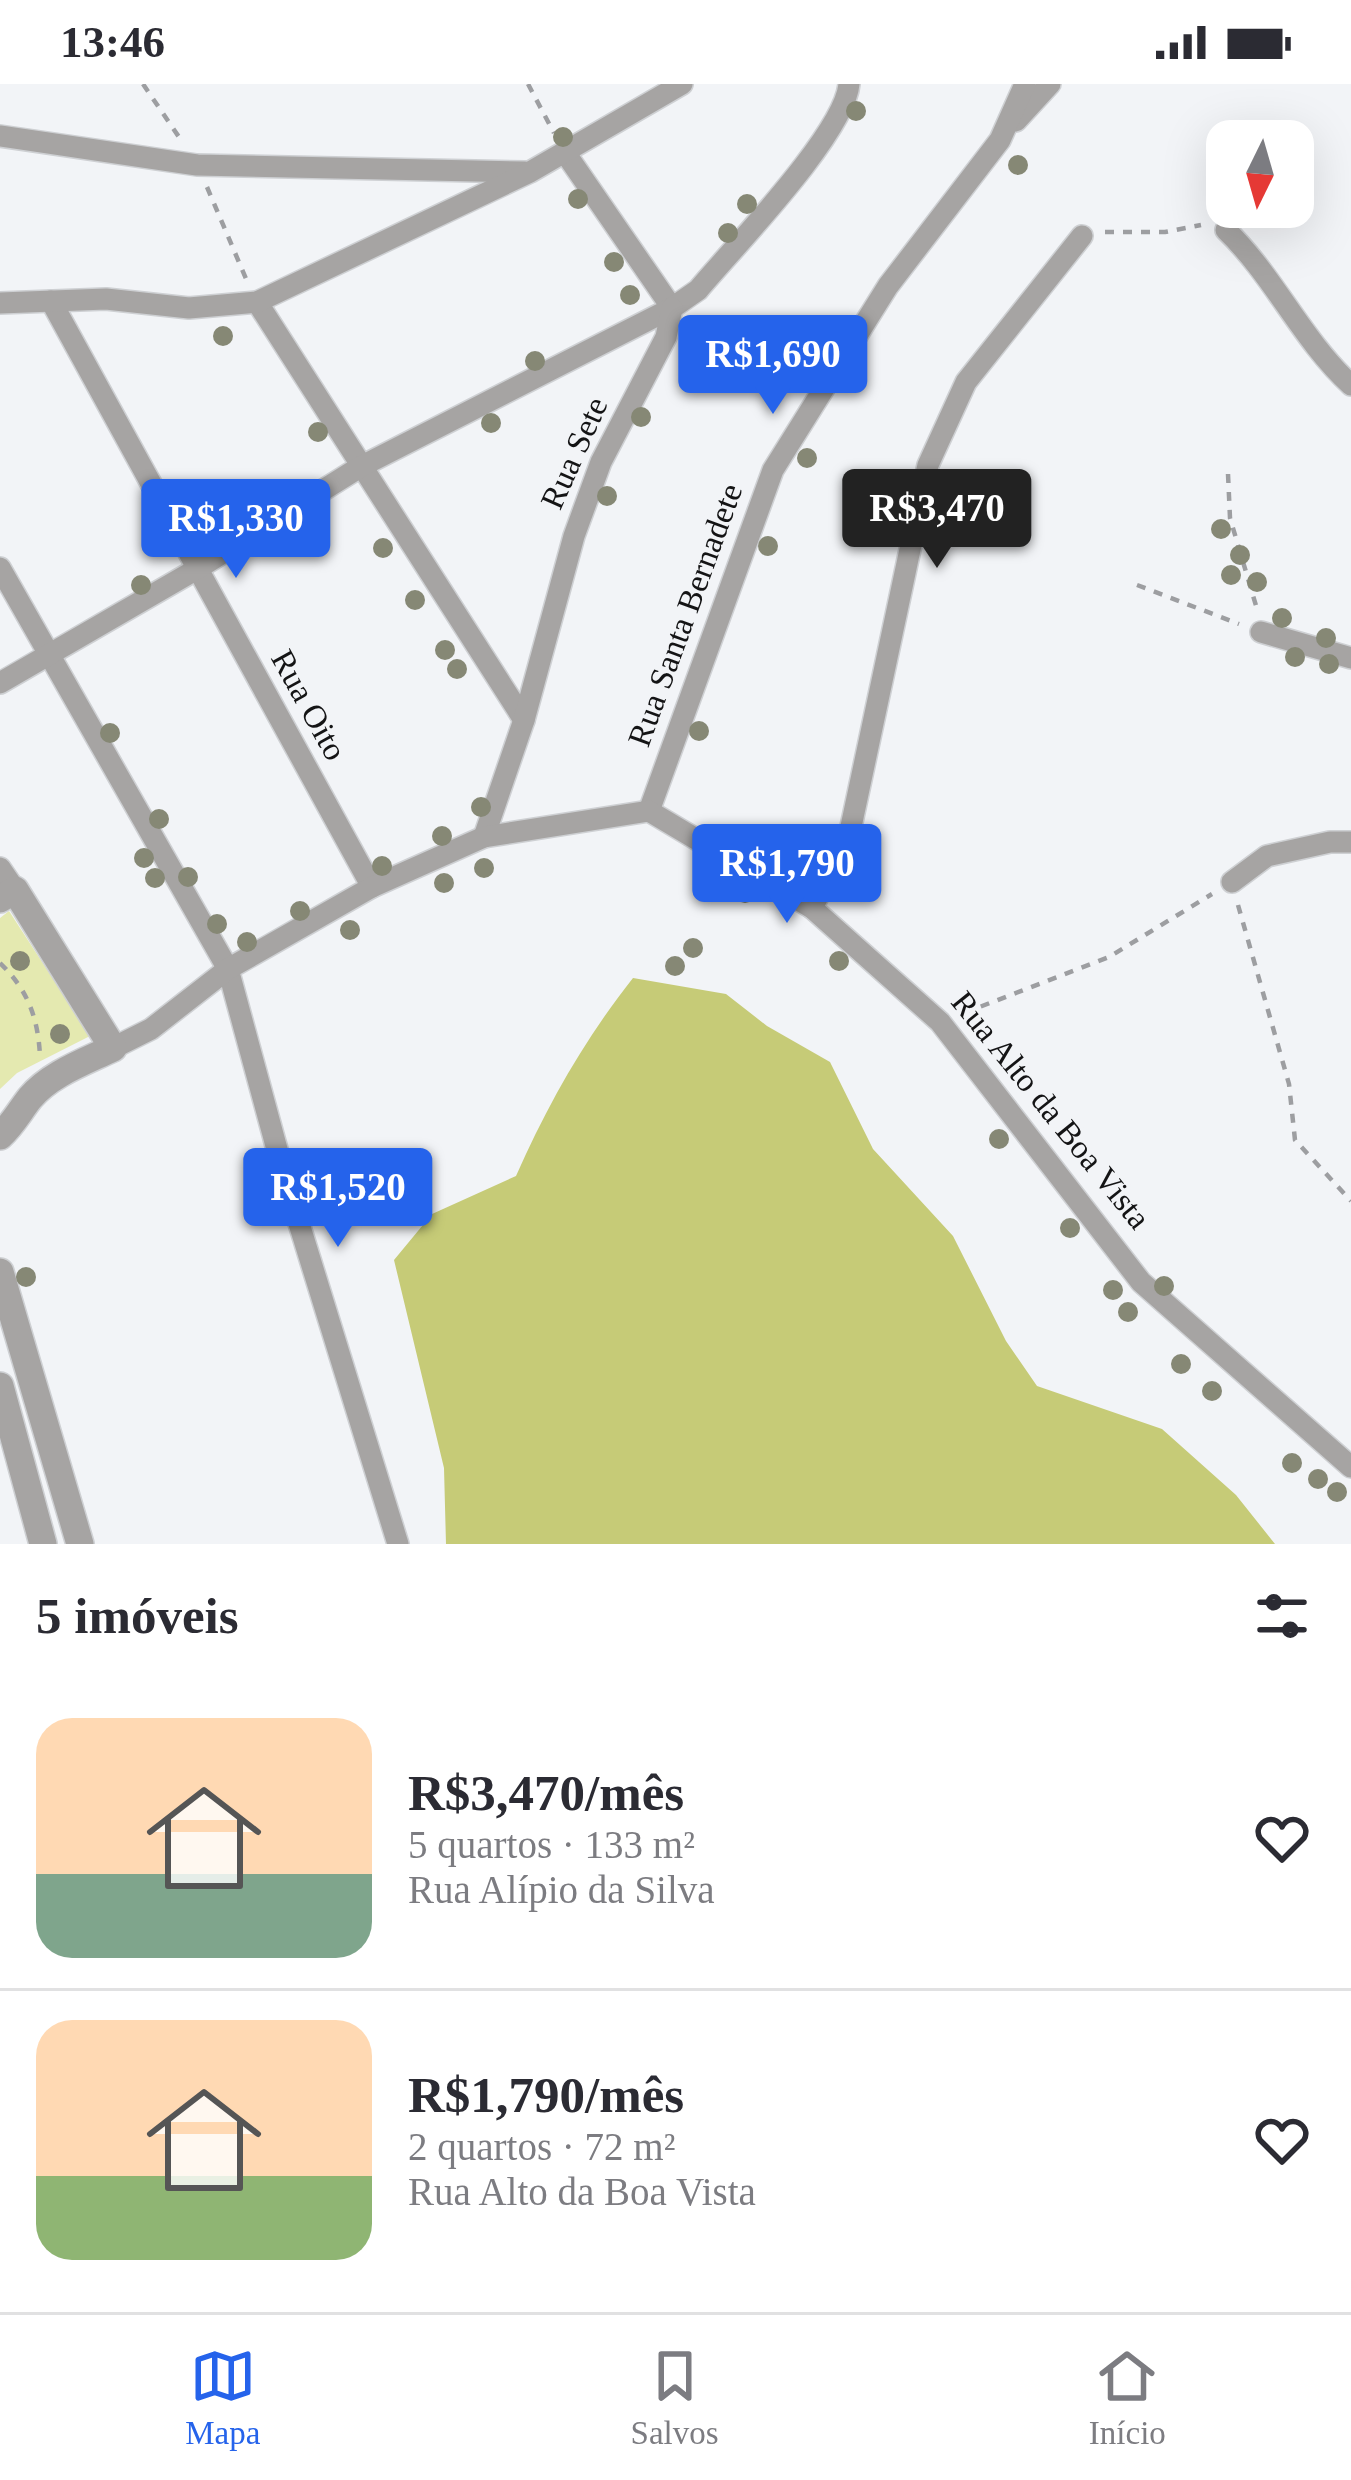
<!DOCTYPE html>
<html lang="pt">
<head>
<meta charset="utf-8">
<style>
  :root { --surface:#fff; --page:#f2f2f3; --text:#2b2b33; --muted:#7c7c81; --line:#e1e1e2; --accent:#2563eb }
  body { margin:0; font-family:"Times New Roman",serif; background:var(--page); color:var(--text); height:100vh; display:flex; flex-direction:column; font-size:45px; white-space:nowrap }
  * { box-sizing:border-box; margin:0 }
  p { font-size:39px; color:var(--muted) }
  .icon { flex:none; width:66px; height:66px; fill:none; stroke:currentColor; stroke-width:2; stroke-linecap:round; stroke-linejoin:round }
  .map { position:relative; height:1460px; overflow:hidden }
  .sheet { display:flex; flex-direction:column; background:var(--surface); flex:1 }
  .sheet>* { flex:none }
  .needle { width:78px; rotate:185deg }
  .tools { position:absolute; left:1206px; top:36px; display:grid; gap:24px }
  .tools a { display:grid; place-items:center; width:108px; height:108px; border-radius:24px; background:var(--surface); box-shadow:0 12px 48px #0002; font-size:60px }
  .price { position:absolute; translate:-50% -102px; padding:0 27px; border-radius:12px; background:var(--accent); color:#fff; font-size:39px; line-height:78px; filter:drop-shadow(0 3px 6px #0008) }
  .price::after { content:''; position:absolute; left:50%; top:72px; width:36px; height:27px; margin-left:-18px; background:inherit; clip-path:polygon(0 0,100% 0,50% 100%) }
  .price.selected { background:#222; color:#fff }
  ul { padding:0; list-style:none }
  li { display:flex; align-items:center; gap:36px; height:300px; padding:0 36px }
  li+li { border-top:3px solid var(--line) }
  li span { display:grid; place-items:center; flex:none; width:336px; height:240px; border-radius:36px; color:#555 }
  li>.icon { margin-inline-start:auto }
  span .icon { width:144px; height:144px; fill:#fffc; stroke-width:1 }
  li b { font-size:51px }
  h2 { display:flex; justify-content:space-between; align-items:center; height:144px; padding:0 36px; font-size:51px }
  .status { display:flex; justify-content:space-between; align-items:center; height:84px; padding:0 60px; background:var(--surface); direction:ltr }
  .status svg { height:33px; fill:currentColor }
  .menu { display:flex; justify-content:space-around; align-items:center; height:168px; border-top:3px solid var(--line); background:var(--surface); font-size:33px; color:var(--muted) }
  .menu a { display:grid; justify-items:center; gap:6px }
  .menu .selected { color:var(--accent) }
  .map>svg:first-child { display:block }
  .green { fill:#e4e9b0 }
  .forest { fill:#c6cb77 }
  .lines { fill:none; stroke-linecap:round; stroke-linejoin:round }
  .minor-casing { stroke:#ced0d3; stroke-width:24 }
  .tertiary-casing { stroke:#ced0d3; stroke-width:30 }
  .path { stroke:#9d9ea1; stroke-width:4.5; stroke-dasharray:9 9; stroke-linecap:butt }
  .minor { stroke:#a6a4a3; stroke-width:21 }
  .tertiary { stroke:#a6a4a3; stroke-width:27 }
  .tree { fill:#868875 }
  .labels { text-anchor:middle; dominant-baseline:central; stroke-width:9; stroke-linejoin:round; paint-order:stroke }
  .street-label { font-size:33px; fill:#141415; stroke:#f2f4f7 }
</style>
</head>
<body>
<div class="status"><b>13:46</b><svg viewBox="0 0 49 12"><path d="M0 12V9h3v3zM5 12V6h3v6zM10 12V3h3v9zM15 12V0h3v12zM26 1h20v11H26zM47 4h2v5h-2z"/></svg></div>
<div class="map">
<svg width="1351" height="1460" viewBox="0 0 1351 1460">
  <rect width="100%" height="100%" fill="#f2f4f7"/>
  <path class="green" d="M9,827L90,952L17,989L0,1005V834Z"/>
  <path class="forest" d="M633,894L726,910L767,942L830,978L873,1065L953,1152L1006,1257L1037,1302L1162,1345L1236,1411L1275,1460H446L444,1384L394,1176L432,1130L516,1092C548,1020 584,956 633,894Z"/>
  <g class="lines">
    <defs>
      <g id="minor">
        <path d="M1016,37L1050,0"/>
        <path d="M0,52L197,81L525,88"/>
        <path d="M566,70L672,224"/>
        <path d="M1226,146C1274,192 1301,255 1351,301"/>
        <path d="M51,217L372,803"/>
        <path d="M257,218L524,636"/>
        <path d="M0,219L106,215L189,224L257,218L530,88L682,0"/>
        <path d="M0,484L228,885L284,1091L398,1460"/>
        <path d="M1261,548L1351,574"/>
        <path d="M0,599L197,485L360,383L672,224L698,206C733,164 845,49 849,0"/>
        <path d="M649,727L773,386L888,202L1000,56L1025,0"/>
        <path d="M484,753L524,636L574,452L601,378L666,253L672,224"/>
        <path d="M0,784L15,806"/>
        <path d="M1232,798L1267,772L1330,758H1351"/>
        <path d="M812,824L849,752L928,381L966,298L1082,152"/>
        <path d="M113,964L151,945L228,885L372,803L484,753L649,727L812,824L940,938L1141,1198L1351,1383"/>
      </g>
      <g id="tertiary">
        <path d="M0,815L15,806L113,964C84,978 50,990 30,1014C19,1028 13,1040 0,1052"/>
        <path d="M0,1188L80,1460"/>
        <path d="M0,1302L43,1460"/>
      </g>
    </defs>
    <use href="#minor" class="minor-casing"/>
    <use href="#tertiary" class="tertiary-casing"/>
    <g class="path">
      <path d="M143,0L181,56"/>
      <path d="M528,0L554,49"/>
      <path d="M207,103L247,197"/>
      <path d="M1105,148H1165L1201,141"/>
      <path d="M1228,390L1230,434L1257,525"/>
      <path d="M1137,501L1239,540"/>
      <path d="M1238,821L1289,1000L1295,1056L1351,1117"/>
      <path d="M0,879C28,906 38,934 40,972"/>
      <path d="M964,929L1109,873L1212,810"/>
    </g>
    <use href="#minor" class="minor"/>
    <use href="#tertiary" class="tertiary"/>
  </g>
  <g class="tree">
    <circle cx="856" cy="27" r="10"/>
    <circle cx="563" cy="53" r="10"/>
    <circle cx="1018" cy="81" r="10"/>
    <circle cx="578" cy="115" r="10"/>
    <circle cx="747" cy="120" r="10"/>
    <circle cx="728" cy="149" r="10"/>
    <circle cx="614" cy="178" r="10"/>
    <circle cx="630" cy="211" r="10"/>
    <circle cx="223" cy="252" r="10"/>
    <circle cx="535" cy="277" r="10"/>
    <circle cx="641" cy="333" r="10"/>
    <circle cx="491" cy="339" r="10"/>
    <circle cx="318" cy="348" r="10"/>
    <circle cx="807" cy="374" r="10"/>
    <circle cx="607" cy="412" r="10"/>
    <circle cx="1221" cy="445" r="10"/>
    <circle cx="768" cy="462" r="10"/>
    <circle cx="383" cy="464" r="10"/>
    <circle cx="1240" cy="471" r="10"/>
    <circle cx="1231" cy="491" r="10"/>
    <circle cx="1257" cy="498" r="10"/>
    <circle cx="141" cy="501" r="10"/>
    <circle cx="415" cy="516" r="10"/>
    <circle cx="1282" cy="534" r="10"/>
    <circle cx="1326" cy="554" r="10"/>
    <circle cx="445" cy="566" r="10"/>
    <circle cx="1295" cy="573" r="10"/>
    <circle cx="1329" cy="580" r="10"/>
    <circle cx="457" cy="585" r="10"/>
    <circle cx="699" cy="647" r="10"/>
    <circle cx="110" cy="649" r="10"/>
    <circle cx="481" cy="723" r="10"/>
    <circle cx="159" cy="735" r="10"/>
    <circle cx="442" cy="752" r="10"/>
    <circle cx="144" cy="774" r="10"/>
    <circle cx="382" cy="782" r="10"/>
    <circle cx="484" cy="784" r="10"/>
    <circle cx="188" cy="793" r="10"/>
    <circle cx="155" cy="794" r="10"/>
    <circle cx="444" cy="799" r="10"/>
    <circle cx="745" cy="809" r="10"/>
    <circle cx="300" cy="827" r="10"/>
    <circle cx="217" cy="840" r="10"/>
    <circle cx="350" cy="846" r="10"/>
    <circle cx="247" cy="858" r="10"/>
    <circle cx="693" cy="864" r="10"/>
    <circle cx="20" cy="877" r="10"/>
    <circle cx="839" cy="877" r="10"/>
    <circle cx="675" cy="882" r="10"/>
    <circle cx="60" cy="950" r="10"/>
    <circle cx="999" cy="1055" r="10"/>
    <circle cx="1070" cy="1144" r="10"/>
    <circle cx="26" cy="1193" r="10"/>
    <circle cx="1164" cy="1202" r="10"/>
    <circle cx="1113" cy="1206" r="10"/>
    <circle cx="1128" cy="1228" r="10"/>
    <circle cx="1181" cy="1280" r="10"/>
    <circle cx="1212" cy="1307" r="10"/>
    <circle cx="1292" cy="1379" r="10"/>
    <circle cx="1318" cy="1395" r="10"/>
    <circle cx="1337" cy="1408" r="10"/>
  </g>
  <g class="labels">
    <g class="street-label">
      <text transform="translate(574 369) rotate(-66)">Rua Sete</text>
      <text transform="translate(685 531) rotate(-70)">Rua Santa Bernadete</text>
      <text transform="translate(309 621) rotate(61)">Rua Oito</text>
      <text transform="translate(1051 1026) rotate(51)">Rua Alto da Boa Vista</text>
    </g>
  </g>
</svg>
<div class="tools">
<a><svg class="needle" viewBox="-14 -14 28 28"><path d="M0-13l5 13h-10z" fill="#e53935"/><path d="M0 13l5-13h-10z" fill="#7c7c81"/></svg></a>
</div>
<b class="price" style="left:773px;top:333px">R$1,690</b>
<b class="price selected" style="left:937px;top:487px">R$3,470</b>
<b class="price" style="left:236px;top:497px">R$1,330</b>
<b class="price" style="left:787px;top:842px">R$1,790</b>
<b class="price" style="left:338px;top:1166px">R$1,520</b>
</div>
<section class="sheet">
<h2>5 imóveis<svg class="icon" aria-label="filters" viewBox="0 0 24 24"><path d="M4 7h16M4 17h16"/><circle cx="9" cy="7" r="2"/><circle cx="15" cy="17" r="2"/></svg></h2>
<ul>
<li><span style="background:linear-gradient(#ffd9b3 65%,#7fa58c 0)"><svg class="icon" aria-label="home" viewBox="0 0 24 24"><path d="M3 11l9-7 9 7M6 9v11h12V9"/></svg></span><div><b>R$3,470/mês</b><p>5 quartos · 133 m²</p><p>Rua Alípio da Silva</p></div><svg class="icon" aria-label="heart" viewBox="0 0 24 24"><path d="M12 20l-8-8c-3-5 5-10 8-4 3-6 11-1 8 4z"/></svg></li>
<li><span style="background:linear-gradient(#ffd9b3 65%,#8fb573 0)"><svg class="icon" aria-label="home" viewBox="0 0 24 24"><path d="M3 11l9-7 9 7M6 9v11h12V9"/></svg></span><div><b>R$1,790/mês</b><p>2 quartos · 72 m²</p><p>Rua Alto da Boa Vista</p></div><svg class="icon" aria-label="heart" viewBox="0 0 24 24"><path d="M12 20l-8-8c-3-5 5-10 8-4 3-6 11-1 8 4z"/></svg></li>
</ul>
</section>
<nav class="menu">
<a class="selected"><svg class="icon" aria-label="map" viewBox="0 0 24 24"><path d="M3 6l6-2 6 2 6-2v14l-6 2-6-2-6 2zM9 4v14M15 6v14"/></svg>Mapa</a>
<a><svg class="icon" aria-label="saved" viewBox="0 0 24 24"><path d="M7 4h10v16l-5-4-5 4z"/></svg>Salvos</a>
<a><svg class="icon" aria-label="home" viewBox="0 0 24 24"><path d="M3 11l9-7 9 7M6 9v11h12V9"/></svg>Início</a>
</nav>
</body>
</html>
